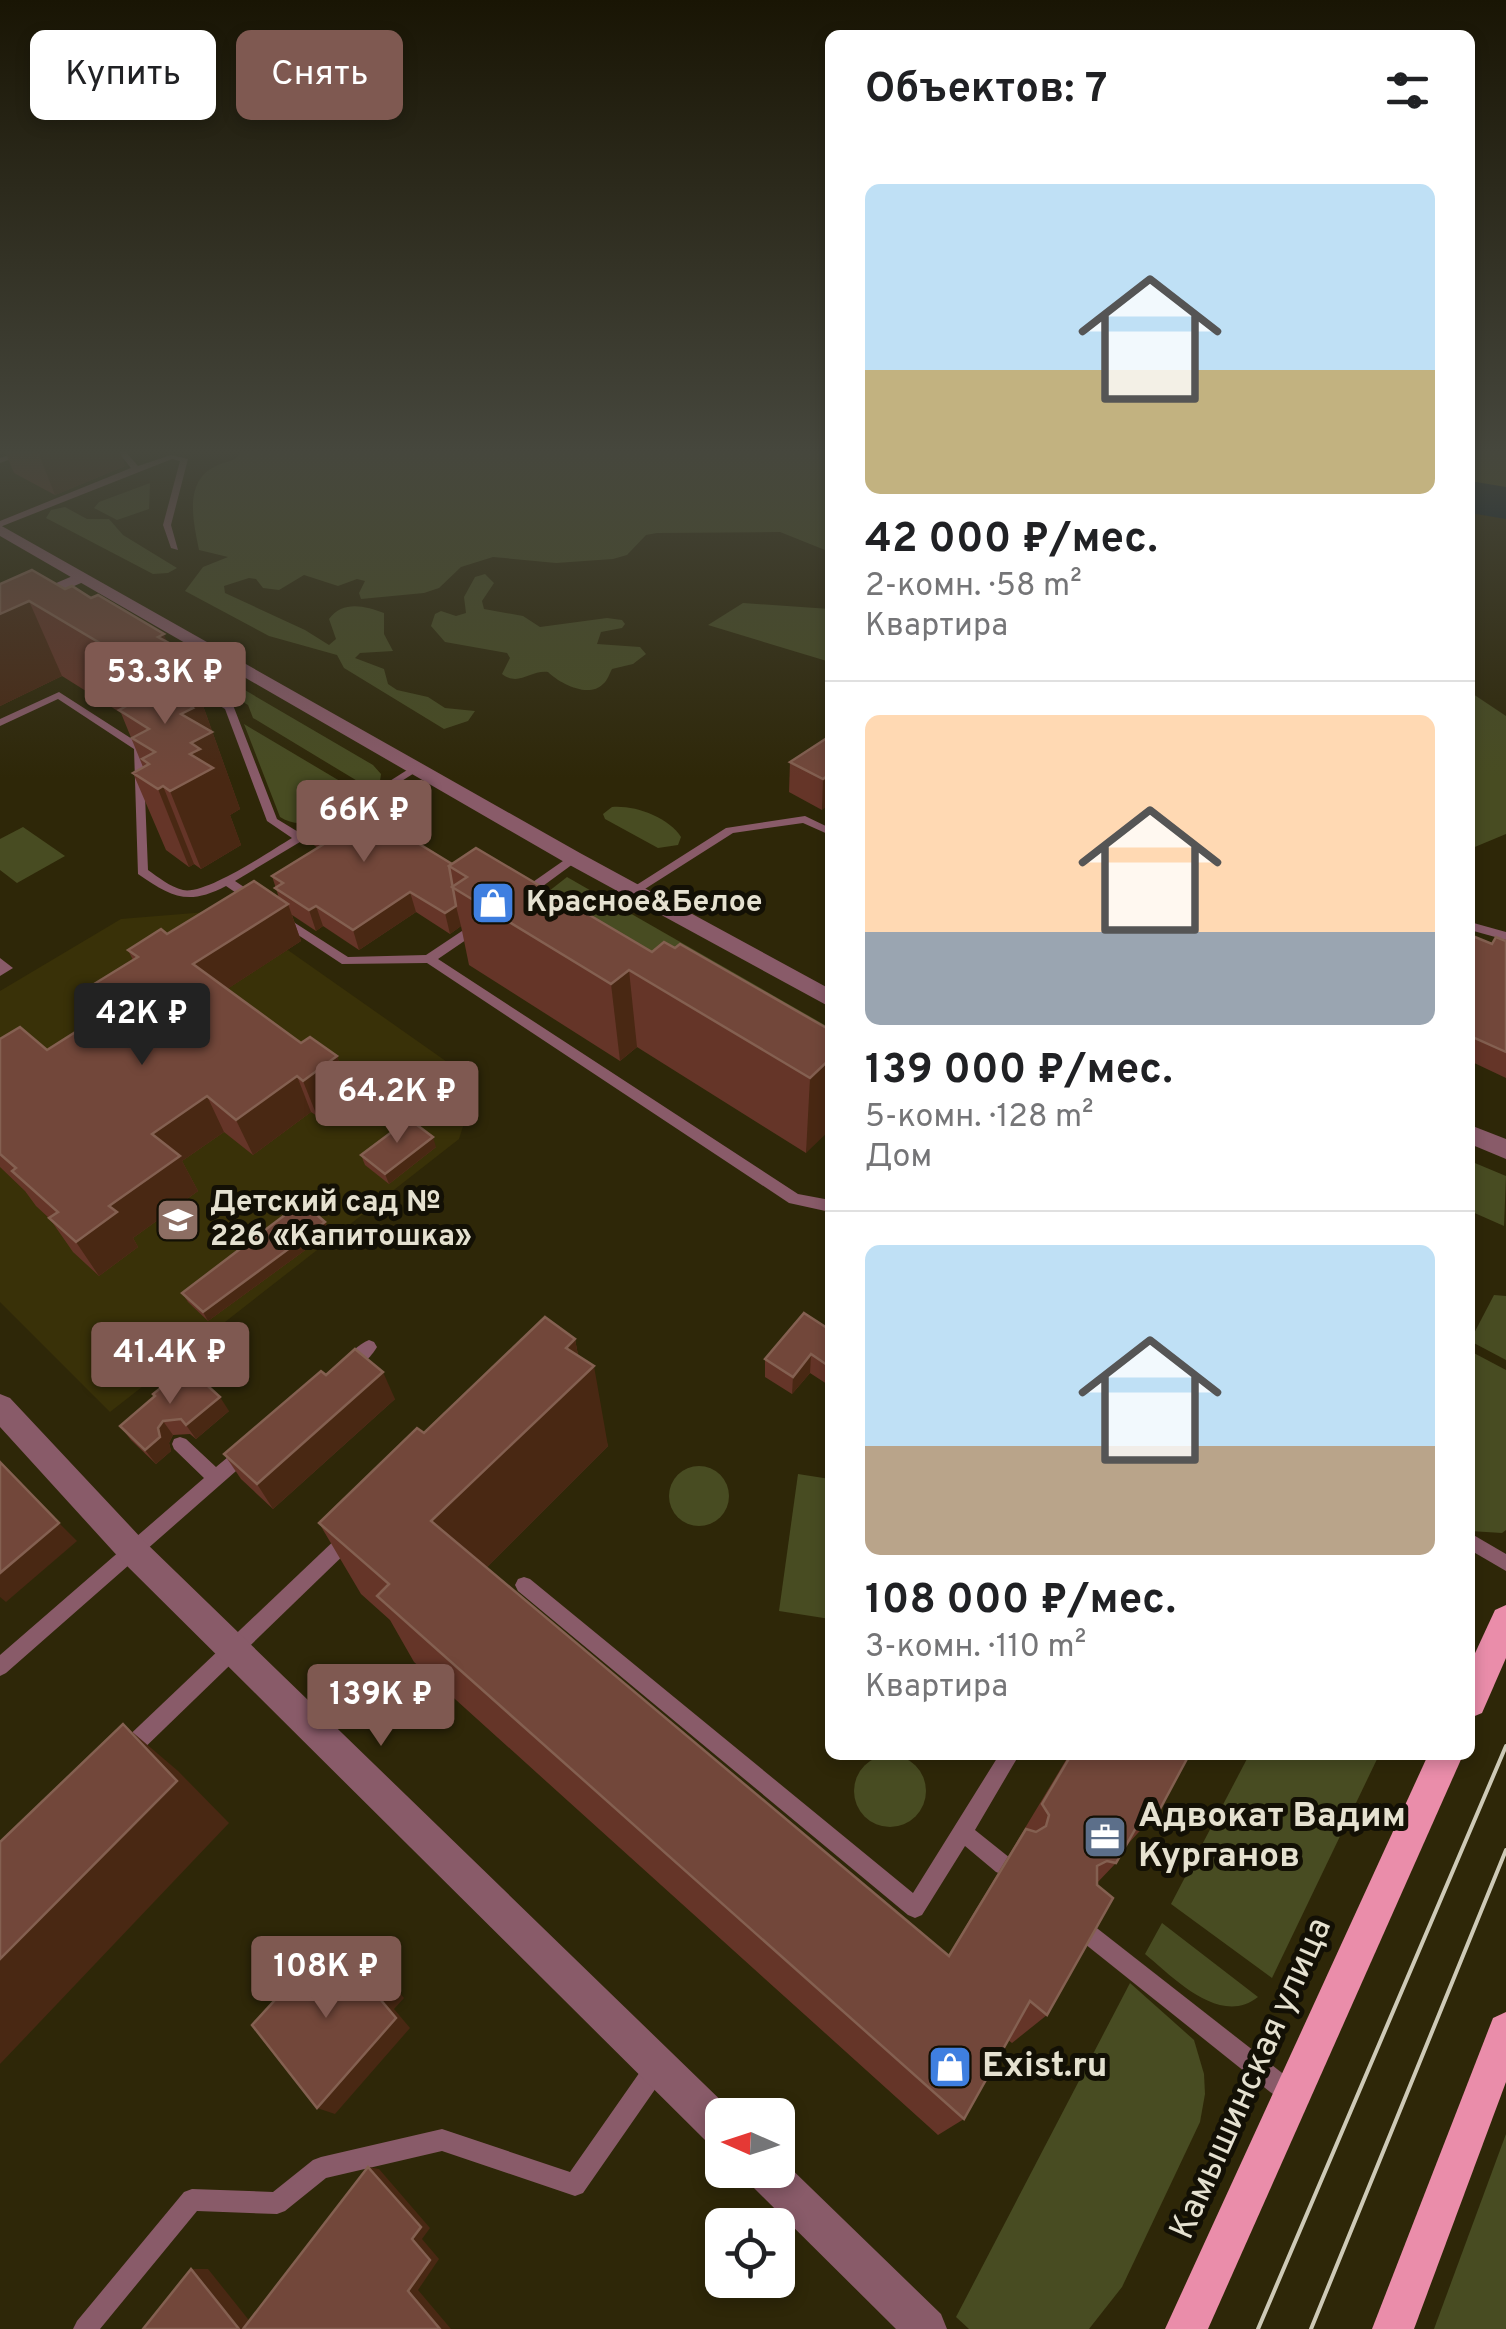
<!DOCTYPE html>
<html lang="ru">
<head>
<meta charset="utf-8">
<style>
  :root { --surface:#fff; --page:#f6f6f6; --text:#202124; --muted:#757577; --line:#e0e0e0; --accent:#7f5951 }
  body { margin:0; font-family:Overpass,sans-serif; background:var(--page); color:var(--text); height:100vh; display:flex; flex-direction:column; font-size:38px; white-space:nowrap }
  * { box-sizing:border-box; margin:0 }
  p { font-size:32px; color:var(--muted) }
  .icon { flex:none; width:55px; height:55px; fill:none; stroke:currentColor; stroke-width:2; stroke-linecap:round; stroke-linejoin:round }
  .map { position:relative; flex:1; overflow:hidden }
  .details { position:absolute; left:825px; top:30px; width:650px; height:1730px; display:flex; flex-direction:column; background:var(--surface); border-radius:15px; box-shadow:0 5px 15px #0003 }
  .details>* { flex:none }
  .top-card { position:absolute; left:30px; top:30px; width:645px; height:90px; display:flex; gap:20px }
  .needle { width:65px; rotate:273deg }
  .fabs { position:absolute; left:705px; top:2098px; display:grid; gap:20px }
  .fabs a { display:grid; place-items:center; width:90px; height:90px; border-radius:15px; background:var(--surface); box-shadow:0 5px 15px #0003; font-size:50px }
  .price { position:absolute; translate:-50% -85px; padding:0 22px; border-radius:10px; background:var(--accent); color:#fff; font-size:32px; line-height:65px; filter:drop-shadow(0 2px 5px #0008) }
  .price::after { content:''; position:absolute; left:50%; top:60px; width:30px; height:22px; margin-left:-15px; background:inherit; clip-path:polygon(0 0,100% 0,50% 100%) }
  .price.active { background:#222; color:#fff }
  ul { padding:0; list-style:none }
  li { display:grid; align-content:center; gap:20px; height:530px; padding:0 40px }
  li+li { border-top:2px solid var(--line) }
  li span { display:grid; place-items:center; height:310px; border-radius:15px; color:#555 }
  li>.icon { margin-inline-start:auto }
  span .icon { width:180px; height:180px; fill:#fffc; stroke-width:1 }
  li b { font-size:42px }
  h2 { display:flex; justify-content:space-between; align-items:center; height:120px; padding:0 40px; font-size:42px }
  .chip { padding:0 35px; border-radius:15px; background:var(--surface); box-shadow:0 5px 15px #0003; font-size:35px; line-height:90px }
  .chip.active { background:var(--accent); color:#fff }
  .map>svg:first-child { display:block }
  .built { fill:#393108 }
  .green { fill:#484c22 }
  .water { fill:#001832 }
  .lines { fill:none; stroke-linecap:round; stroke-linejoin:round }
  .service { fill:#895b69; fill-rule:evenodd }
  .minor { fill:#895b69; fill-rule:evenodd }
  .tertiary { fill:#895b69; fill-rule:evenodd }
  .primary { fill:#ea8daa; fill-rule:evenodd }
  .tram { stroke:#cecab7; stroke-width:4 }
  .wall { fill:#653528 }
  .shaded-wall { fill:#492813 }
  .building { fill:#72473a; stroke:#846051; stroke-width:2.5 }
  .labels { text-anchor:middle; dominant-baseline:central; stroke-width:10; stroke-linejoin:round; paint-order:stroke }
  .poi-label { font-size:30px; font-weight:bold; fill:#e5e1d0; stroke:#131005; text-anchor:start }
  .near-poi-label { font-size:35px; font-weight:bold; fill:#e5e1d0; stroke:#131005; text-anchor:start }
  .near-street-label { font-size:35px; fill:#e5e1d0; stroke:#131005 }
</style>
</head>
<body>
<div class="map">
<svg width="1506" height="2329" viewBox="0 0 1506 2329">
  <rect width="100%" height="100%" fill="#2e2708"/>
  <path class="built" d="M231,910L477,1083L459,1139L110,1412L0,1302V991L121,919Z"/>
  <g class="green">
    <path d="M242,452H830V552L780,532L657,533L646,535L627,555L613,559L556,563L493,557L461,567L439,588L424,593L361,599L359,593L365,581L357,579L338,586L304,575L279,590L263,588L256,579L249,578L224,586L225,593L305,630L329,645L336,639L329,619C343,600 365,606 384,613V634L393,651L360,653L355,658L384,669L388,684L397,690L428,697L445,708L475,711L468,721L444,729L344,668L337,655L269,636L185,591L203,567L228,557L199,550C194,524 183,483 214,467C225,461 234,463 242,452Z"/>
    <path d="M1470,452H1506V488L1470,482Z"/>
    <path d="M150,483L149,509L117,520L94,508L99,502Z"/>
    <path d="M65,507L87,519H109L123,535L177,568L168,573L153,574L46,518L51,510Z"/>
    <path d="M485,574L494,583L482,601L484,609L523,616L540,627L607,618L622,620L625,624L622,628L601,632L597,644L640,647L646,654L633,664L612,669C609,674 608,680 603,684C589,699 559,683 548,672C530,670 519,687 502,674L510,658L507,653L445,642L431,626L435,614L441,611L456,616L466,613L464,597L475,577Z"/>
    <path d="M743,603L830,609V662L708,625Z"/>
    <path d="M120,617L373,765L381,774L380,781L369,788L253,718L248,705L104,619Z"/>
    <path d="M1470,692L1506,716V834L1470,849Z"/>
    <path d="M244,724L360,793C335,808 308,835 280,817Z"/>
    <path d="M612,807C635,805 668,817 681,837L678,845L658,848L605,819L603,814Z"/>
    <path d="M23,827L65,856L17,883L0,870V839Z"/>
    <path d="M567,877L830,1028V1063L544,895Z"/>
    <path d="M1470,1161L1506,1176L1504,1226L1470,1211Z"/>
    <path d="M1494,1295L1506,1296V1360L1470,1341Z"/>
    <path d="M1470,1351L1506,1370V1530L1502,1533L1470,1531Z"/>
    <circle cx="699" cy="1496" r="30"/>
    <path d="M798,1474L830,1479V1619L779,1611Z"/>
    <circle cx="890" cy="1791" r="36"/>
    <path d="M1249,1755H1379L1272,1978L1171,1904Z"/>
    <path d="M1162,1923L1258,1997C1220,2027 1174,1978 1145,1954Z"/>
    <path d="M1130,1983L1194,2040L1204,2074L1205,2094L1200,2122L1122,2287L1089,2329H969L956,2317Z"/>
    <path d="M1506,2134V2329H1434Z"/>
  </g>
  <path class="water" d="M1470,481L1506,487V519L1470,513Z"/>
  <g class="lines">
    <g class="service">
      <path d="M19,452H30L0,463V458Z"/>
      <path d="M118,452H126L138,466L171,455L188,459L171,525L178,550L171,548L163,525L180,461L172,459L0,527V521L131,468Z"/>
      <path d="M182,679H188L233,705L277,819L300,833L308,834L310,836L235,881L259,897V903H251L226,886C188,906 171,897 138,874L134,749L58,699L0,726V719L59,692L143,746L148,870C158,877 170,887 183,890C206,895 270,851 292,838L267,821L225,709L182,683Z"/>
      <path d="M415,765L419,766V770L361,807L357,808L352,805Z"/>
      <path d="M805,816L830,828V835L803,823L733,833L637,894H629L627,891L726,828Z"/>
      <path d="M573,854L579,858L577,861L528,897H520V891Z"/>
      <path d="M281,914L348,957L426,955L474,923H482L484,926L482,929L438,959L798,1194L830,1200V1212L789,1203L427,963L342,964L277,921V915Z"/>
      <path d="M1470,922L1506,932V940L1470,930Z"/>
      <path d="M0,958L13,968L0,976Z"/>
      <path d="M369,1340L374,1342L377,1347C371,1357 357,1373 345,1369L342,1364C347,1355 359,1344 369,1340Z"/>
      <path d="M180,1437L186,1439L216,1467L240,1447L246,1445L252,1447L254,1452L252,1457L6,1673L0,1676V1655L204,1478L174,1449L172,1444L174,1439Z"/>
      <path d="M346,1533L352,1535L354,1541L352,1547L134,1758L127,1760L120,1758L118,1751L120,1744L340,1535Z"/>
      <path d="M1470,1533L1506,1554V1571L1470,1550Z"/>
      <path d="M524,1577L530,1579L913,1893L999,1755H1019L975,1830L1010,1858L1013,1865L1010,1872L1003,1875L996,1872L965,1846L922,1915L915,1918L908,1915L518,1591L515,1585L518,1579Z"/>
      <path d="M1077,1915L1084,1918L1300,2087L1303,2095L1300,2103L1292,2106L1284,2103L1070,1932L1067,1925L1070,1918Z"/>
      <path d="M657,2056L665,2059L668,2067L665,2075L583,2193L575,2196L442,2151L326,2178L285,2211L277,2214L197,2211L100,2329H73L77,2321L184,2192L192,2189L273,2192L313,2160L321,2157L442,2129L570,2172L649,2059Z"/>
    </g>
    <g class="minor">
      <path d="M82,572L90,577L88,580L0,618V607Z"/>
      <path d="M0,1394L10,1398L144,1541L736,2115H722V2149L708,2143L122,1561L0,1427Z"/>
      <path d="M778,2156L941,2314L947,2329H896L750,2184L744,2170H778Z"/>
    </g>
    <g class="tertiary">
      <path d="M0,525L580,853L830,989V1007L566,863L0,536Z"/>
      <path d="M1470,1125L1506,1139V1159L1470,1144Z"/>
    </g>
    <g class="primary">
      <path d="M1506,1605V1658L1482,1713L1470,1718V1664L1495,1610Z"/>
      <path d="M1428,1755H1463L1208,2329H1165Z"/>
      <path d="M1506,2012V2082L1414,2329H1372L1493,2018Z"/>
    </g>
    <g class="tram">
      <path d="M1258,2329L1506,1746"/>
      <path d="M1311,2329L1506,1850"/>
    </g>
  </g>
  <g class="wall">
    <path d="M5,452H120L125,466L55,495L14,473Z"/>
    <path d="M0,584L65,589L180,649L188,672L192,675L240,809L230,815L241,845L201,869L194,864L189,867L166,850L133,773L143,767L121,713L62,676L0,706Z"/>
    <path d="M830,736L822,810L789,792L790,762Z"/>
    <path d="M386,807L391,827L452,864L830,1030L806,1153L637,1047L620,1061L469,965L461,926L450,934L416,912L359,950L323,926L316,931L292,915L301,941L227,989L301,1043L337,1056L349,1092L317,1116L311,1112L253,1155L224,1132L182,1161L198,1191L133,1238L138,1247L99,1276L73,1252L50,1219L36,1206L25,1191L0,1167V1039L47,1050L95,1019L81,992L133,960L128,950L167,934L279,898L272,876L318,848L308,841L301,820Z"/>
    <path d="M1470,935L1492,944L1506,941V1078L1470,1061Z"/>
    <path d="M436,1147L389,1184L365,1165L361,1155Z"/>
    <path d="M325,1222L330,1232L208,1321L188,1302L182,1293Z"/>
    <path d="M830,1330V1386L810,1373L792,1394L765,1377V1359Z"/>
    <path d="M575,1339L578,1355L608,1446L486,1568L948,1956L1069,1755H1189L1160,1809L1126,1846L1116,1863L1097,1883L1047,2015L1012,2043L1008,2040L964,2119L938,2135L414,1662L390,1620L361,1594L319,1523L424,1433Z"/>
    <path d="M326,1375L395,1399L273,1509L241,1479L224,1454Z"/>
    <path d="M229,1411L196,1439L190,1434L173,1435L169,1443L171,1451L156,1464L131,1440L120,1426Z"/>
  </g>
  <g class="shaded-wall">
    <path d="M38,452H120L125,466L55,495Z"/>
    <path d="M29,601L62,676L0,706V614Z"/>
    <path d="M164,634L171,653L180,649L189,676L192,675L240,809L230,815L241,845L201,869L170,791L158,637Z"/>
    <path d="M830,774V804L822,810L823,779Z"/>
    <path d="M163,786L194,864L189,867L158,789Z"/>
    <path d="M386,807L391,827L372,815Z"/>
    <path d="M410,892L416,912L359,950L353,930Z"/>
    <path d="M288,904L301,941L209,1001L193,964Z"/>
    <path d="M316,906L323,926L316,931L309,910Z"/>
    <path d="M456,906L461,926L450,934L445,913Z"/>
    <path d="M629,970L637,1047L620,1061L611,984Z"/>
    <path d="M337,1056L349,1092L317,1116L303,1081Z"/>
    <path d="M830,1059V1130L806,1153L810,1078Z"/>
    <path d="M297,1076L311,1112L253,1155L236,1120Z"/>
    <path d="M207,1096L224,1132L182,1161L198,1191L133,1238L138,1247L99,1276L76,1242L109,1206L152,1134Z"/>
    <path d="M433,1137L436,1147L389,1184L385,1174Z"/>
    <path d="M325,1222L330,1232L208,1321L203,1312Z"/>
    <path d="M575,1339L582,1377L594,1366L608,1446L462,1592L431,1521Z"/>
    <path d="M811,1354L810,1373L792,1394L793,1377Z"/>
    <path d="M383,1372L395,1399L273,1509L257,1484Z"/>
    <path d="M220,1397L229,1411L196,1439L186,1425Z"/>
    <path d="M163,1421L173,1435L169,1443L171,1451L156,1464L145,1450Z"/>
    <path d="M59,1523L77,1541L6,1602L0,1597V1573Z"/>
    <path d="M123,1724L178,1771L229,1823L0,2064V1959Z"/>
    <path d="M330,1940L347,1952L367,1976L351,1965Z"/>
    <path d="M361,1954L376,1966L404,1998L394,2009L410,2028L335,2114L317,2108L380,1999Z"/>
    <path d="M368,2167L379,2169L430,2228L422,2239L439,2259L418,2290L451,2329H440L408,2291Z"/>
    <path d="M191,2269H208L256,2329H239Z"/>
  </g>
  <g class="building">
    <path d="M32,570L65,589L72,586L91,598L98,595L164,634L158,637L180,649L142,668L29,601L0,614V584Z"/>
    <path d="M164,658L192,675L165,688L193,708L181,714L212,732L191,743L200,749L190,754L213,768L170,791L163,786L158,789L133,773L149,764L142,759L155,752L132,738L149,729L119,710L134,702L128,698L141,692L120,679Z"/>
    <path d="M830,736V774L823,779L790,762Z"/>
    <path d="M355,788L386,807L372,815L452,864L449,866L456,906L445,913L410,892L353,930L316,906L309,910L275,888L283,883L272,876L332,839L301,820Z"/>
    <path d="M476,848L652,952L664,942L675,948L680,944L830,1030V1059L810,1078L629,970L611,984L452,887L467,877L449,866Z"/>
    <path d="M254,881L288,904L193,964L301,1043L310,1037L337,1056L303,1081L297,1076L236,1120L207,1096L152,1134L180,1156L109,1206L117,1212L76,1242L49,1218L58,1212L12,1171L16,1168L0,1154V1039L20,1027L47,1050L107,1012L81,992L138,957L128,950L161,929L167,934Z"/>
    <path d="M1470,935L1492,944L1496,937L1506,941V1052L1470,1036Z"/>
    <path d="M409,1119L433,1137L385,1174L361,1155Z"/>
    <path d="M302,1202L325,1222L203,1312L182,1293Z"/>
    <path d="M804,1313L830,1330V1367L811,1354L793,1377L765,1359Z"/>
    <path d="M545,1317L575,1339L566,1348L594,1366L431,1521L949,1956L1026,1829L1036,1832L1046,1826L1049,1815L1042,1804L1071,1755H1189L1160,1809L1150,1803L1116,1863L1107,1861L1097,1866V1885L1113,1898L1047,2015L1030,2001L964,2119L377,1596L389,1584L319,1523L417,1428L424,1433Z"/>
    <path d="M355,1349L383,1372L257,1484L224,1454L321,1371L326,1375Z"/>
    <path d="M187,1367L220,1397L186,1425L181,1419L163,1421L158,1428L160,1437L145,1450L120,1426L155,1396L153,1394Z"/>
    <path d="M0,1462L59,1523L0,1573Z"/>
    <path d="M123,1724L177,1781L0,1959V1842Z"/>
    <path d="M330,1940L351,1965L361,1954L389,1987L380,1999L396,2018L317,2108L252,2025Z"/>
    <path d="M368,2167L421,2227L412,2239L430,2260L408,2291L440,2329H243Z"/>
    <path d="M191,2269L239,2329H143Z"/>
  </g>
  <linearGradient id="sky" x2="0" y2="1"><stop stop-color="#191504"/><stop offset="0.58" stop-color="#46473d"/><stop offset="1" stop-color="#46473d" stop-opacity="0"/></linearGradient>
  <rect width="1506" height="778" fill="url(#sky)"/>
  <defs>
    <symbol id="shop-square" viewBox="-11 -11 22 22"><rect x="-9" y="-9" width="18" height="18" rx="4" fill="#3f7fe0" stroke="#131005"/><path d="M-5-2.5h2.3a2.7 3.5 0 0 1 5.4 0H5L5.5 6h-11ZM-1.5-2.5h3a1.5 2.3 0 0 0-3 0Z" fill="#fff"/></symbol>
    <symbol id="school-square" viewBox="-11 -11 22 22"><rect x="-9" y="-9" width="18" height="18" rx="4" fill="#8d6e63" stroke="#131005"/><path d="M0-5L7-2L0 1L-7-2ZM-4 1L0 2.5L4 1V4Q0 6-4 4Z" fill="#fff"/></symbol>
    <symbol id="office-square" viewBox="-11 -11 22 22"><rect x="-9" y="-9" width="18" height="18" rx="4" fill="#5c6f8a" stroke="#131005"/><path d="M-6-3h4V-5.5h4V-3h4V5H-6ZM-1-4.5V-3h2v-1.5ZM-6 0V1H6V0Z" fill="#fff"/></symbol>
  </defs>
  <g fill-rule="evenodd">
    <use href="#shop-square" x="468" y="878" width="50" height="50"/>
    <use href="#school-square" x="153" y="1195" width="50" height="50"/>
    <use href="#office-square" x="1080" y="1812" width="50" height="50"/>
    <use href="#shop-square" x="925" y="2042" width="50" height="50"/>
  </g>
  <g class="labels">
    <g class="poi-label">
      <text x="526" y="903">Красное&amp;Белое</text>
      <text x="210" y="1203">Детский сад №<tspan x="210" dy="34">226 «Капитошка»</tspan></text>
    </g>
    <g class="near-poi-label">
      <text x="1138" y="1817">Адвокат Вадим<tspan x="1138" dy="40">Курганов</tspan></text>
      <text x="982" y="2067">Exist.ru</text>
    </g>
    <g class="near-street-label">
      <text transform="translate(1252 2079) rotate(-66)">Камышинская улица</text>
    </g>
  </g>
</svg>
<div class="fabs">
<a><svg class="needle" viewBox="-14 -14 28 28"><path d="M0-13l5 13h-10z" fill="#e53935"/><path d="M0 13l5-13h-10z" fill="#757577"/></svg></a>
<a><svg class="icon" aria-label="locate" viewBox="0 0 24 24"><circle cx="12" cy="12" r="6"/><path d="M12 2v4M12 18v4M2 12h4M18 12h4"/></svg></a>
</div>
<b class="price" style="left:165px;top:727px">53.3K ₽</b>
<b class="price" style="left:364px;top:865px">66K ₽</b>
<b class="price active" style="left:142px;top:1068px">42K ₽</b>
<b class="price" style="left:397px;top:1146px">64.2K ₽</b>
<b class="price" style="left:170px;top:1407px">41.4K ₽</b>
<b class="price" style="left:381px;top:1749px">139K ₽</b>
<b class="price" style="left:326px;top:2021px">108K ₽</b>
<div class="top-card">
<a class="chip">Купить</a>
<a class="chip active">Снять</a>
</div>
<section class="details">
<h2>Объектов: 7<svg class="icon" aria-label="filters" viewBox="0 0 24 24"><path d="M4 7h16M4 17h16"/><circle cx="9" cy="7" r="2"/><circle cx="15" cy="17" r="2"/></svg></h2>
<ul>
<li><span style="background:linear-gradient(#bfe0f5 60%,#c2b280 0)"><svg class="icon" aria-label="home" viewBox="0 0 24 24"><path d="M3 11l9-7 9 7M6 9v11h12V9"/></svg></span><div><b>42 000 ₽/мес.</b><p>2-комн. · 58 m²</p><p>Квартира</p></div></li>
<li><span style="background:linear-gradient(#ffd9b3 70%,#9aa5b1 0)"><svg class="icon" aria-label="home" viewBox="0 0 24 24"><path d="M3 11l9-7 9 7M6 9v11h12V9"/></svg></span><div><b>139 000 ₽/мес.</b><p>5-комн. · 128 m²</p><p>Дом</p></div></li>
<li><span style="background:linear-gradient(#bfe0f5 65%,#b9a48a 0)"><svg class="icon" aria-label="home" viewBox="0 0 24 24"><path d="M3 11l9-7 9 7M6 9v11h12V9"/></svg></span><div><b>108 000 ₽/мес.</b><p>3-комн. · 110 m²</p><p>Квартира</p></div></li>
</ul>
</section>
</div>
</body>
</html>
